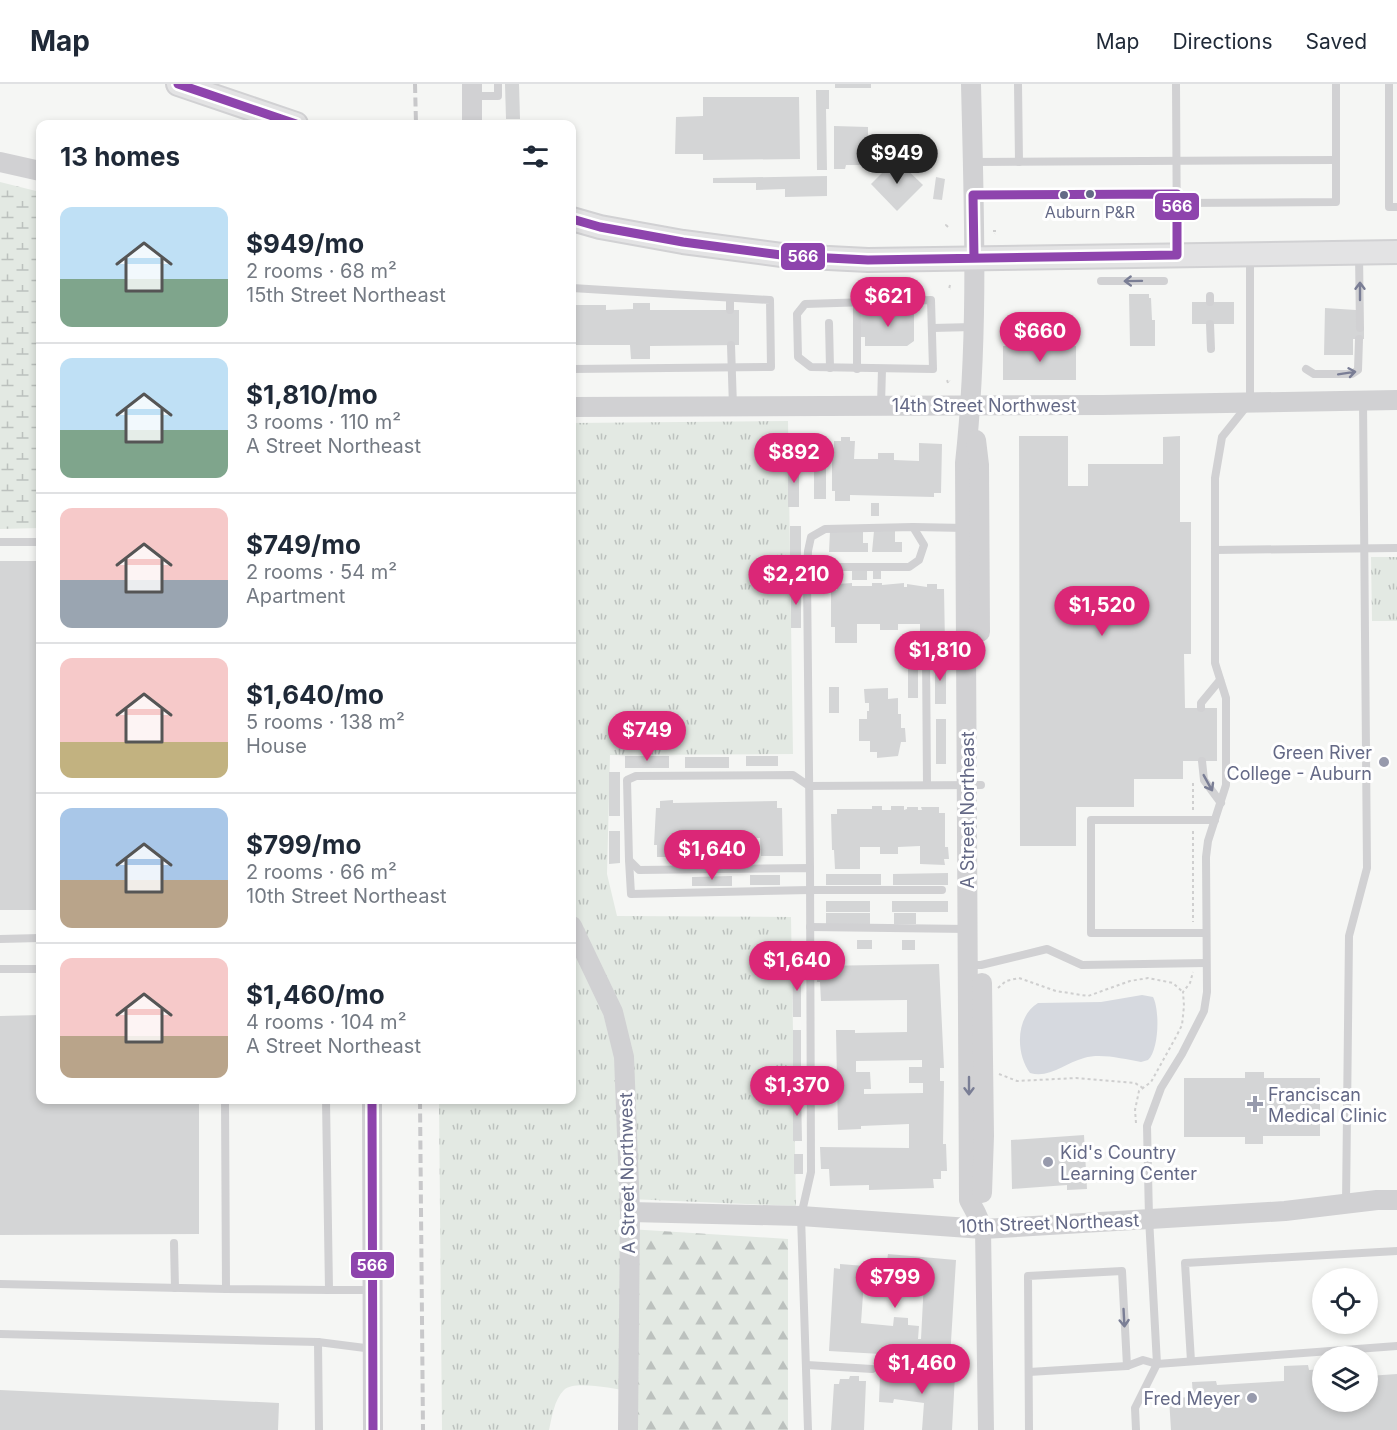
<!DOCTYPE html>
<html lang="en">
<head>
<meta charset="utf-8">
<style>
  :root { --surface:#fff; --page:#f2f2f3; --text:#1f2937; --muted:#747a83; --line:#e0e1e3; --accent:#db2777 }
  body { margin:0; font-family:Inter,sans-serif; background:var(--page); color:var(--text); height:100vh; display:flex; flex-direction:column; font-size:22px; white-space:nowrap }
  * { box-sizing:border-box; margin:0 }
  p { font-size:20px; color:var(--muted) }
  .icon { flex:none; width:33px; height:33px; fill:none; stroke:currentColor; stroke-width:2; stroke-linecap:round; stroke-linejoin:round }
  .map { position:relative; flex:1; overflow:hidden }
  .drawer { position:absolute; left:36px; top:36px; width:540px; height:984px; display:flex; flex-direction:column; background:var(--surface); border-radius:12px; box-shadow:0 3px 9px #0003 }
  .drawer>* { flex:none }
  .controls { position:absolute; left:1312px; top:1184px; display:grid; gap:12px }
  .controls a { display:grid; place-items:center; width:66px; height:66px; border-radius:50%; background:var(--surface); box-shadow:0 3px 9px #0003; font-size:30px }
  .price { position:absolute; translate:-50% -51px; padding:0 14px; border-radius:21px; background:var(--accent); color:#fff; font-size:20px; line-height:39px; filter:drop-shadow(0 2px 3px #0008) }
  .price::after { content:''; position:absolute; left:50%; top:36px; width:18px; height:14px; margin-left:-9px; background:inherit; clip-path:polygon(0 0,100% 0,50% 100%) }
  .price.on { background:#222; color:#fff }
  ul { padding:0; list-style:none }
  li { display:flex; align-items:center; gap:18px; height:150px; padding:0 24px }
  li+li { border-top:2px solid var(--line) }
  li span { display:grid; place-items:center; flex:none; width:168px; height:120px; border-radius:12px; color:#555 }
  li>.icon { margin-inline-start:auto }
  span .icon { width:72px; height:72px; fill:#fffc; stroke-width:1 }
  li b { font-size:26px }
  h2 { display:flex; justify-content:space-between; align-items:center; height:72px; padding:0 24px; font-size:26px }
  header { display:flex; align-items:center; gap:36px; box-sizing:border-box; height:84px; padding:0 30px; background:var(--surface); border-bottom:2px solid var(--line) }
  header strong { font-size:28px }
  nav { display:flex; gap:33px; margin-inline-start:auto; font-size:21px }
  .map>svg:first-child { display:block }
  .grass { fill:url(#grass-tufts) }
  .forest { fill:url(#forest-firs) }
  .wetland { fill:url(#wetland-marsh) }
  .water { fill:#d6d9df }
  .building { fill:#d4d5d6; fill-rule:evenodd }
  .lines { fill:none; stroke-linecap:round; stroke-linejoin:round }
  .secondary-casing { stroke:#d1d1d3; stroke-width:26 }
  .path { stroke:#cfcfcf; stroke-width:2; stroke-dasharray:3 3; stroke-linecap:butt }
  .service { stroke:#d1d1d3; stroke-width:8 }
  .minor { stroke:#d1d1d3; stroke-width:16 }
  .tertiary { stroke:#d1d1d3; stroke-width:20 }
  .secondary { stroke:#e3e3e4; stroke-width:22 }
  .rail { stroke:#c8c8ca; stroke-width:4; stroke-dasharray:9 4.5; stroke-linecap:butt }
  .bus-1-casing { stroke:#fff; stroke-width:14 }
  .bus-1 { stroke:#8e44ad; stroke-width:9 }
  .oneway { stroke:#7a7e95 }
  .bus-dot { fill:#646986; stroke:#fff; stroke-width:2 }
  .poi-dot { fill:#979aac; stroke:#fff; stroke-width:2 }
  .labels { text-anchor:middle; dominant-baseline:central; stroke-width:6; stroke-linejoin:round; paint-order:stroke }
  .bus-label { font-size:16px; fill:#646986; stroke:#fff }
  .street-label { font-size:18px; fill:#646986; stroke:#fff }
  .poi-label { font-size:18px; fill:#646986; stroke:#fff; text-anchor:end }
  .line-badge { stroke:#fff; stroke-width:2 }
  .badge-label { font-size:16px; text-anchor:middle; font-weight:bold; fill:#fff }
</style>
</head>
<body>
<header>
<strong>Map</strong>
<nav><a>Map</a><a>Directions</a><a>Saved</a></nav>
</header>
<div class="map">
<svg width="1397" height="1346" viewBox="0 0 1397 1346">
  <defs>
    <pattern id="grass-tufts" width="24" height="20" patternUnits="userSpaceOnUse" patternTransform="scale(1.5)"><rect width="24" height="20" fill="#e3e9e3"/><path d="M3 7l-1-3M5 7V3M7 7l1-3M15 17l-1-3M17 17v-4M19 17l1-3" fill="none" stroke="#bcc1be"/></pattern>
    <pattern id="forest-firs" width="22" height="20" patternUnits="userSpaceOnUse" patternTransform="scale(1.5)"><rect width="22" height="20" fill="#e3e9e3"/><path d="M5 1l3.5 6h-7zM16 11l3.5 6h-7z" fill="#bcc1be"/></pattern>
    <pattern id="wetland-marsh" width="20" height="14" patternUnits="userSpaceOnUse" patternTransform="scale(1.5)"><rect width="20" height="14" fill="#e3e9e3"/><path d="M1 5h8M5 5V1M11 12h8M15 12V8" fill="none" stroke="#bcc1be"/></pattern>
  </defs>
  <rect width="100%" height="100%" fill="#f5f6f4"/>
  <g class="grass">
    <path d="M788,337L793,670L610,671L607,790L617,832L791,833L796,1122L629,1115L628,1307C614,1305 574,1296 564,1306C554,1316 552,1333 549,1346H442L439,1016H572V339Z"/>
    <path d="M1371,473H1397V537H1372Z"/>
  </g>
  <path class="forest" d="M629,1145L788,1155V1346H628Z"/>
  <path class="wetland" d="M0,98L40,108V444L0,445Z"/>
  <path class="water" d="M1142,911L1153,913C1160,926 1159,966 1148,976L1141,978C1123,975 1101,969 1084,974C1065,979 1049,995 1030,989C1015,969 1016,932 1038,919L1101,918Z"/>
  <g class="building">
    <path d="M505,0H519L520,35H506Z"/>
    <rect x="835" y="0" width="36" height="4"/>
    <path d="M816,6H829V25H826L827,86H817Z"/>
    <path d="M703,13H799L800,75L703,76V70H675L676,33L703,32Z"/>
    <path d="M834,42L868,43V72L860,81H846L845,85H834Z"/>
    <path d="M896,75L923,101L897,127L871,100Z"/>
    <path d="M827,92V112L785,113V105L756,106V99H713V94Z"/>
    <path d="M936,93L945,95L942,116L933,115Z"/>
    <path d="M1129,210H1149V214H1151L1152,236H1155V262H1130Z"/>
    <rect x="1192" y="218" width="42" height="22"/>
    <path d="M633,219H650V226H739V261L650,262V275H631L630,261H572V221H606V226L633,225Z"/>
    <path d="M1325,224L1356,226L1364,244V255H1353V271H1324Z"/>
    <path d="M870,225L914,227V257L907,262H865V253H860L861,227L870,228Z"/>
    <rect x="1003" y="262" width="73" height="34"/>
    <path d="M1019,352H1068V402H1088V380H1163V353L1180,352V438H1191V570H1184L1185,624H1217V677H1183V695H1134V723H1076V762H1020Z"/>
    <path d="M841,353H850V357H855L854,375H878V369H894V376L919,377V359L942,360L941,409H934V413L850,411V417H835V407H832V370L834,371V357H841Z"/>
    <rect x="814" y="371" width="12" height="44"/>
    <rect x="788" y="378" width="11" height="45"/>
    <rect x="871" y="419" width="8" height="13"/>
    <rect x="790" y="442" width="11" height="44"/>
    <path d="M830,447H863V459H868V468H829Z"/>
    <path d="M874,447H895V458H902V468H872Z"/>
    <rect x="0" y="477" width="40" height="349"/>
    <rect x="873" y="484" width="8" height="11"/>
    <rect x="852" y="485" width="15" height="11"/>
    <path d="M852,499V502H872V499H882V501L904,499V503H907V500L927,503V500H937V505H944L945,560H926V558H920V540H898V546H880V540H857V559H835V543H831V506H837V500Z"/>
    <rect x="791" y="500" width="10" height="44"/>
    <rect x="908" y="571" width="10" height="43"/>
    <rect x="935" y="577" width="11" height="43"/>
    <rect x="829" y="603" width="10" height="26"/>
    <path d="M888,604V615L898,614V630H901V644H905L906,658H901L898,672L877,674V668H870V657H859V635H867V627H869V619H865L864,605Z"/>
    <rect x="936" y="635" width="10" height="45"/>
    <rect x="625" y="672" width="44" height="12"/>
    <rect x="746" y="672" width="32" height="10"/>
    <rect x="685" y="673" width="44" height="11"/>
    <rect x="609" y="688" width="11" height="44"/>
    <path d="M673,716V719L777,717V724H782L783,772H761L760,754L717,755V759H702V753H677L678,773H657V761H654L656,724H660V717Z"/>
    <path d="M872,722H882V726H891V722H904V726L907,725V723H918V726H922L921,723H939V729H945V763H948L949,775H944L945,781L920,780V762L898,763V770H880V763H860V785H835L834,766H832L831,730H837V725H872Z"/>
    <path d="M609,747H620V779L609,780Z"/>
    <rect x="710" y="766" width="32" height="10"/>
    <path d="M948,789V801H893V790Z"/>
    <rect x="826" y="790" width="55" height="11"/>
    <rect x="750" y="791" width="30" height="10"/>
    <path d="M732,792V802H692V793Z"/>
    <rect x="826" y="817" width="44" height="11"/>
    <rect x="892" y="817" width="56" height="11"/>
    <path d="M826,829H870V840L826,841Z"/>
    <rect x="894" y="829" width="22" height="11"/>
    <rect x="857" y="856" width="15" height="9"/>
    <rect x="902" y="856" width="13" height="10"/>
    <path d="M939,880L944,984H940V997H944L943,1060H946L947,1087H941V1095H933L934,1104L869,1106V1101L830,1102L829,1085H821L820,1063L909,1064V1040L861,1042V1045L838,1046L836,946H855V949L907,948V916L821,917L820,898H817V882ZM922,976V983H909V999H923V1009L864,1010V1005H871L870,988H856V977Z"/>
    <path d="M792,883H801V933H793Z"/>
    <path d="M40,931V1016H199V1150L0,1151V932Z"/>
    <rect x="793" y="946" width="8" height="49"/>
    <path d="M1245,988H1264V994H1320V1052H1263V1060H1245V1053H1184V994H1245Z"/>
    <path d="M793,1008H801L802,1057H793Z"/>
    <path d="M1084,1051L1087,1105L1067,1106V1101L1012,1105L1011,1056Z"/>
    <rect x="794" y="1070" width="9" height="20"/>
    <path d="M888,1170L956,1176L950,1274L829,1267L834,1184L840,1185V1180L865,1182L861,1239L893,1242L894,1233L908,1234V1241L919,1242L918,1255H921L924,1197H917L916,1202L896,1200L895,1205L881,1204V1196H878V1188H880L881,1177H887Z"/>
    <path d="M1308,1281L1309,1286L1323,1285V1317H1368V1292L1397,1290V1346H1171L1169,1314L1193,1313L1192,1298L1216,1297L1217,1301L1284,1297V1282Z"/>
    <path d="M888,1285L955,1291L952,1346H922L924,1319L894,1315L893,1319L879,1318L880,1292H887Z"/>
    <path d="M850,1292H859V1297H866L864,1346H831L834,1300H839L840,1295H849Z"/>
    <path d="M0,1306L279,1319L278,1346H0Z"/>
  </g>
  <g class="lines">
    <defs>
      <g id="secondary">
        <path d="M178,0L296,40"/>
        <path d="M572,135L600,143L683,158L789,172L868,176L1397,168"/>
      </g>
    </defs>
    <use href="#secondary" class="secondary-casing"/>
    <g class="path">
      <path d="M948,143L946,141H949"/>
      <path d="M993,147H996L995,150"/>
      <path d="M950,201L949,205H951"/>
      <path d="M948,299L947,296L950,297"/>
      <path d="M1193,699V727"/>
      <path d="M1193,747V838"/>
      <path d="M998,904L1006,897L1019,894L1056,907L1088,912L1130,897L1148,894L1173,899L1183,908"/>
      <path d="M999,990L1017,997L1076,994L1135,999L1143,1004"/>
      <path d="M1136,1039L1135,1026L1139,1007L1151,998L1177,951L1182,941L1184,922L1183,908L1190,899L1193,888"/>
    </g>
    <g class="service">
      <path d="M1018,0L1019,78"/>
      <path d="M1176,0L1177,171"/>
      <path d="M1389,0V123H1397"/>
      <path d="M472,12H498V0"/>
      <path d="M973,78L1336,76"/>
      <path d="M974,111L1177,110"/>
      <path d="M1177,119L1336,118V0"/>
      <path d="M1359,170L1360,244"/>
      <path d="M1250,171V318L1222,353L1215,394V579L1226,614V701L1208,757L1206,773L1207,908L1204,927L1182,970L1161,1004L1147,1042L1149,1134L1157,1280L1397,1262"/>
      <path d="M1101,197H1164"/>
      <path d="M572,204L770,216L771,283L572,285"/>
      <path d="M1210,212V218"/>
      <path d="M730,214V226"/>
      <path d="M931,216L933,285L811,283L798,273L797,230L805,220Z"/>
      <path d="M857,218V285"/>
      <path d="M829,239L830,284"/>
      <path d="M1210,240L1211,265"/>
      <path d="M932,244L973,243"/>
      <path d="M731,261L733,323"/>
      <path d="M1306,285L1314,290H1352L1358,286L1359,255"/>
      <path d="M881,321L882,285"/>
      <path d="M913,443L966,444"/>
      <path d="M0,458H40"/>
      <path d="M1215,466L1397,464"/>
      <path d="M807,492L808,467L811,453L825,445L913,443L924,461L919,476L909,483H818L807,492L810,784"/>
      <path d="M926,568L927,701"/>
      <path d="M1201,624V619L1220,596"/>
      <path d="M1202,677L1204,696L1221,719"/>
      <path d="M629,776L631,810L810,806H942"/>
      <path d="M810,843L968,845"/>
      <path d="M1206,849H1091V736H1215"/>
      <path d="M0,855L40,854"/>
      <path d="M969,881H981L1047,865L1082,881L1206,879"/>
      <path d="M0,885H40"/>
      <path d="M225,1016L226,1205L329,1206L326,1016"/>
      <path d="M1346,1120L1349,852L1367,784L1363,317"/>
      <path d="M174,1159L175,1204"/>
      <path d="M0,1200L226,1205"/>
      <path d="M329,1206H373"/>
      <path d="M0,1250L318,1258L373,1265"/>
      <path d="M318,1258L319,1346"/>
      <path d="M1191,1277L1185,1179L1397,1167"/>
      <path d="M807,1281L872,1285"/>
      <path d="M1029,1288L1127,1282L1143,1276L1157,1280L1135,1324L1136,1346"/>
      <path d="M808,1346L801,1132L811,1088L810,784L639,786L629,776L627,696L636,692L793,691L809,702L981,701"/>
      <path d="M1029,1346L1028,1192L1122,1187L1127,1282"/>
    </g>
    <path class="minor" d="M983,1145L986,1346"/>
    <g class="tertiary">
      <path d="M971,0C974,126 979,253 965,379L969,1116L976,1129L983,1145"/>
      <path d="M472,40V0"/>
      <path d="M0,78L40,87"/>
      <path d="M572,323L1103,321L1397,316"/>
      <path d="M976,356L979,381L980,548"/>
      <path d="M572,842L613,928L624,973L630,1128L628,1346"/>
      <path d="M372,1016L373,1346"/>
      <path d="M982,1109L984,1052L982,899"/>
      <path d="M630,1128L801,1132L983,1145L1285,1127L1377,1116H1397"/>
    </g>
    <use href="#secondary" class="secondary"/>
    <g class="rail">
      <path d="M415,0L416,40"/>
      <path d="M420,1016L423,1346"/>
    </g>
    <defs>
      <g id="bus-1">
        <path d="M178,0L296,40"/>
        <path d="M572,135L600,143L683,158L789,172L868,176L1177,171V110L973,111L974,174"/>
        <path d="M372,1016L373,1346"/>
      </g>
    </defs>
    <use href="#bus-1" class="bus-1-casing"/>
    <use href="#bus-1" class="bus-1"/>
  </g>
  <defs><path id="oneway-shaft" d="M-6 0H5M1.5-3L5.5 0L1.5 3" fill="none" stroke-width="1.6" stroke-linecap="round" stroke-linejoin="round" transform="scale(1.5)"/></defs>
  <g class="oneway">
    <use href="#oneway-shaft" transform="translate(1133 197) rotate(179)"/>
    <use href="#oneway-shaft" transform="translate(1360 207) rotate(-90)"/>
    <use href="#oneway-shaft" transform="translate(1347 289) rotate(-9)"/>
    <use href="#oneway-shaft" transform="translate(1208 699) rotate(61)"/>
    <use href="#oneway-shaft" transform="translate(969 1002) rotate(90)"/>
    <use href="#oneway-shaft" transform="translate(1124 1234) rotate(87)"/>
  </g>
  <g class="bus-dot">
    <circle cx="1090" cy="110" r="5"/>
    <circle cx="1064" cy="111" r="5"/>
  </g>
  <g class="poi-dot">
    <circle cx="1384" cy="678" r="6"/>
    <path d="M1252 1011h6v6h6v6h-6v6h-6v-6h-6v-6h6z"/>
    <circle cx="1048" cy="1078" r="6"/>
    <circle cx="1252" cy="1314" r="6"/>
  </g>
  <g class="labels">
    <g class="bus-label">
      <text x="1090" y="128">Auburn P&amp;R</text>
    </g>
    <g class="street-label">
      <text x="984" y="321">14th Street Northwest</text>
      <text transform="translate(967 726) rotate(-90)">A Street Northeast</text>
      <text transform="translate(627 1089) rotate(-91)">A Street Northwest</text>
      <text transform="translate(1049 1139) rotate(-2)">10th Street Northeast</text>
    </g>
    <g class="poi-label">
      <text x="1372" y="668">Green River<tspan x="1372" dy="21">College - Auburn</tspan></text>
      <text x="1268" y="1010" text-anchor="start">Franciscan<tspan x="1268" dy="21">Medical Clinic</tspan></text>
      <text x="1060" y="1068" text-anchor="start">Kid's Country<tspan x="1060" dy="21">Learning Center</tspan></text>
      <text x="1240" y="1314">Fred Meyer</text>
    </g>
  </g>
  <g class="line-badge">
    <rect x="1154" y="108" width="46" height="29" rx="6" fill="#8e44ad"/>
    <rect x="780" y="158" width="46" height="29" rx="6" fill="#8e44ad"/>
    <rect x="350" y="1167" width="45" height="28" rx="6" fill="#8e44ad"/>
  </g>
  <g class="badge-label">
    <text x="1177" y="128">566</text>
    <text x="803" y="178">566</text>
    <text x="372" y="1187">566</text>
  </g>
</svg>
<div class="controls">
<a><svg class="icon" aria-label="locate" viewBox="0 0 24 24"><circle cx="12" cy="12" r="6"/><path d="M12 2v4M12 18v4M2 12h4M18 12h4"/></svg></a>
<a><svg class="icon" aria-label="layers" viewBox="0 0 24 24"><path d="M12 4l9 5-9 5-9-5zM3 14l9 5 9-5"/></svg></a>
</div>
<b class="price on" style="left:897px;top:101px">$949</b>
<b class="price" style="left:888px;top:244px">$621</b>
<b class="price" style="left:1040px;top:279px">$660</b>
<b class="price" style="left:794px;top:400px">$892</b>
<b class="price" style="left:796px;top:522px">$2,210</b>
<b class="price" style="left:1102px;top:553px">$1,520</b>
<b class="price" style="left:940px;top:598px">$1,810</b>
<b class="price" style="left:647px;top:678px">$749</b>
<b class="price" style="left:712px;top:797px">$1,640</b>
<b class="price" style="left:797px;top:908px">$1,640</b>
<b class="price" style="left:797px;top:1033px">$1,370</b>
<b class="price" style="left:895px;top:1225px">$799</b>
<b class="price" style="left:922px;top:1311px">$1,460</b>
<section class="drawer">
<h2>13 homes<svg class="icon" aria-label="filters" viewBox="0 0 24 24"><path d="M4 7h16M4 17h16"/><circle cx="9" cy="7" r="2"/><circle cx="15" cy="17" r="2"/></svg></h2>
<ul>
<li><span style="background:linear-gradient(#bfe0f5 60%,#7fa58c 0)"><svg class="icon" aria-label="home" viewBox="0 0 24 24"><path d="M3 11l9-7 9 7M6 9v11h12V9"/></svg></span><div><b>$949/mo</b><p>2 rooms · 68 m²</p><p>15th Street Northeast</p></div></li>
<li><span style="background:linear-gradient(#bfe0f5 60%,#7fa58c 0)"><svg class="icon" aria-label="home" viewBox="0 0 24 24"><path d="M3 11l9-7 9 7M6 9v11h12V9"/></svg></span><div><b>$1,810/mo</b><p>3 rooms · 110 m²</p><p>A Street Northeast</p></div></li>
<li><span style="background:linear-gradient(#f6c9c9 60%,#9aa5b1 0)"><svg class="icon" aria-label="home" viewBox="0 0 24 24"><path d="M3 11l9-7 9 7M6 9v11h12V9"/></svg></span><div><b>$749/mo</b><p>2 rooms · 54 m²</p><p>Apartment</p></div></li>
<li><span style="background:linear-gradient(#f6c9c9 70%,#c2b280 0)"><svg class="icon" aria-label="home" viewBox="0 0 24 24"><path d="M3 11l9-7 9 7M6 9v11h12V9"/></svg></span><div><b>$1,640/mo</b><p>5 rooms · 138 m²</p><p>House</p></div></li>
<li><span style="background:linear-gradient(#a9c7e8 60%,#b9a48a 0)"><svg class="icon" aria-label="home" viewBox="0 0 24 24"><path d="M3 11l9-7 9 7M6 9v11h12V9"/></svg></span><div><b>$799/mo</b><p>2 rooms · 66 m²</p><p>10th Street Northeast</p></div></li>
<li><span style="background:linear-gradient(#f6c9c9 65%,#b9a48a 0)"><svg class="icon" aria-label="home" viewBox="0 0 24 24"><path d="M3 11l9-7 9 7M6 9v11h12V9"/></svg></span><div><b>$1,460/mo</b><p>4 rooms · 104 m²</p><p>A Street Northeast</p></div></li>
</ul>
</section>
</div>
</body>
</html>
